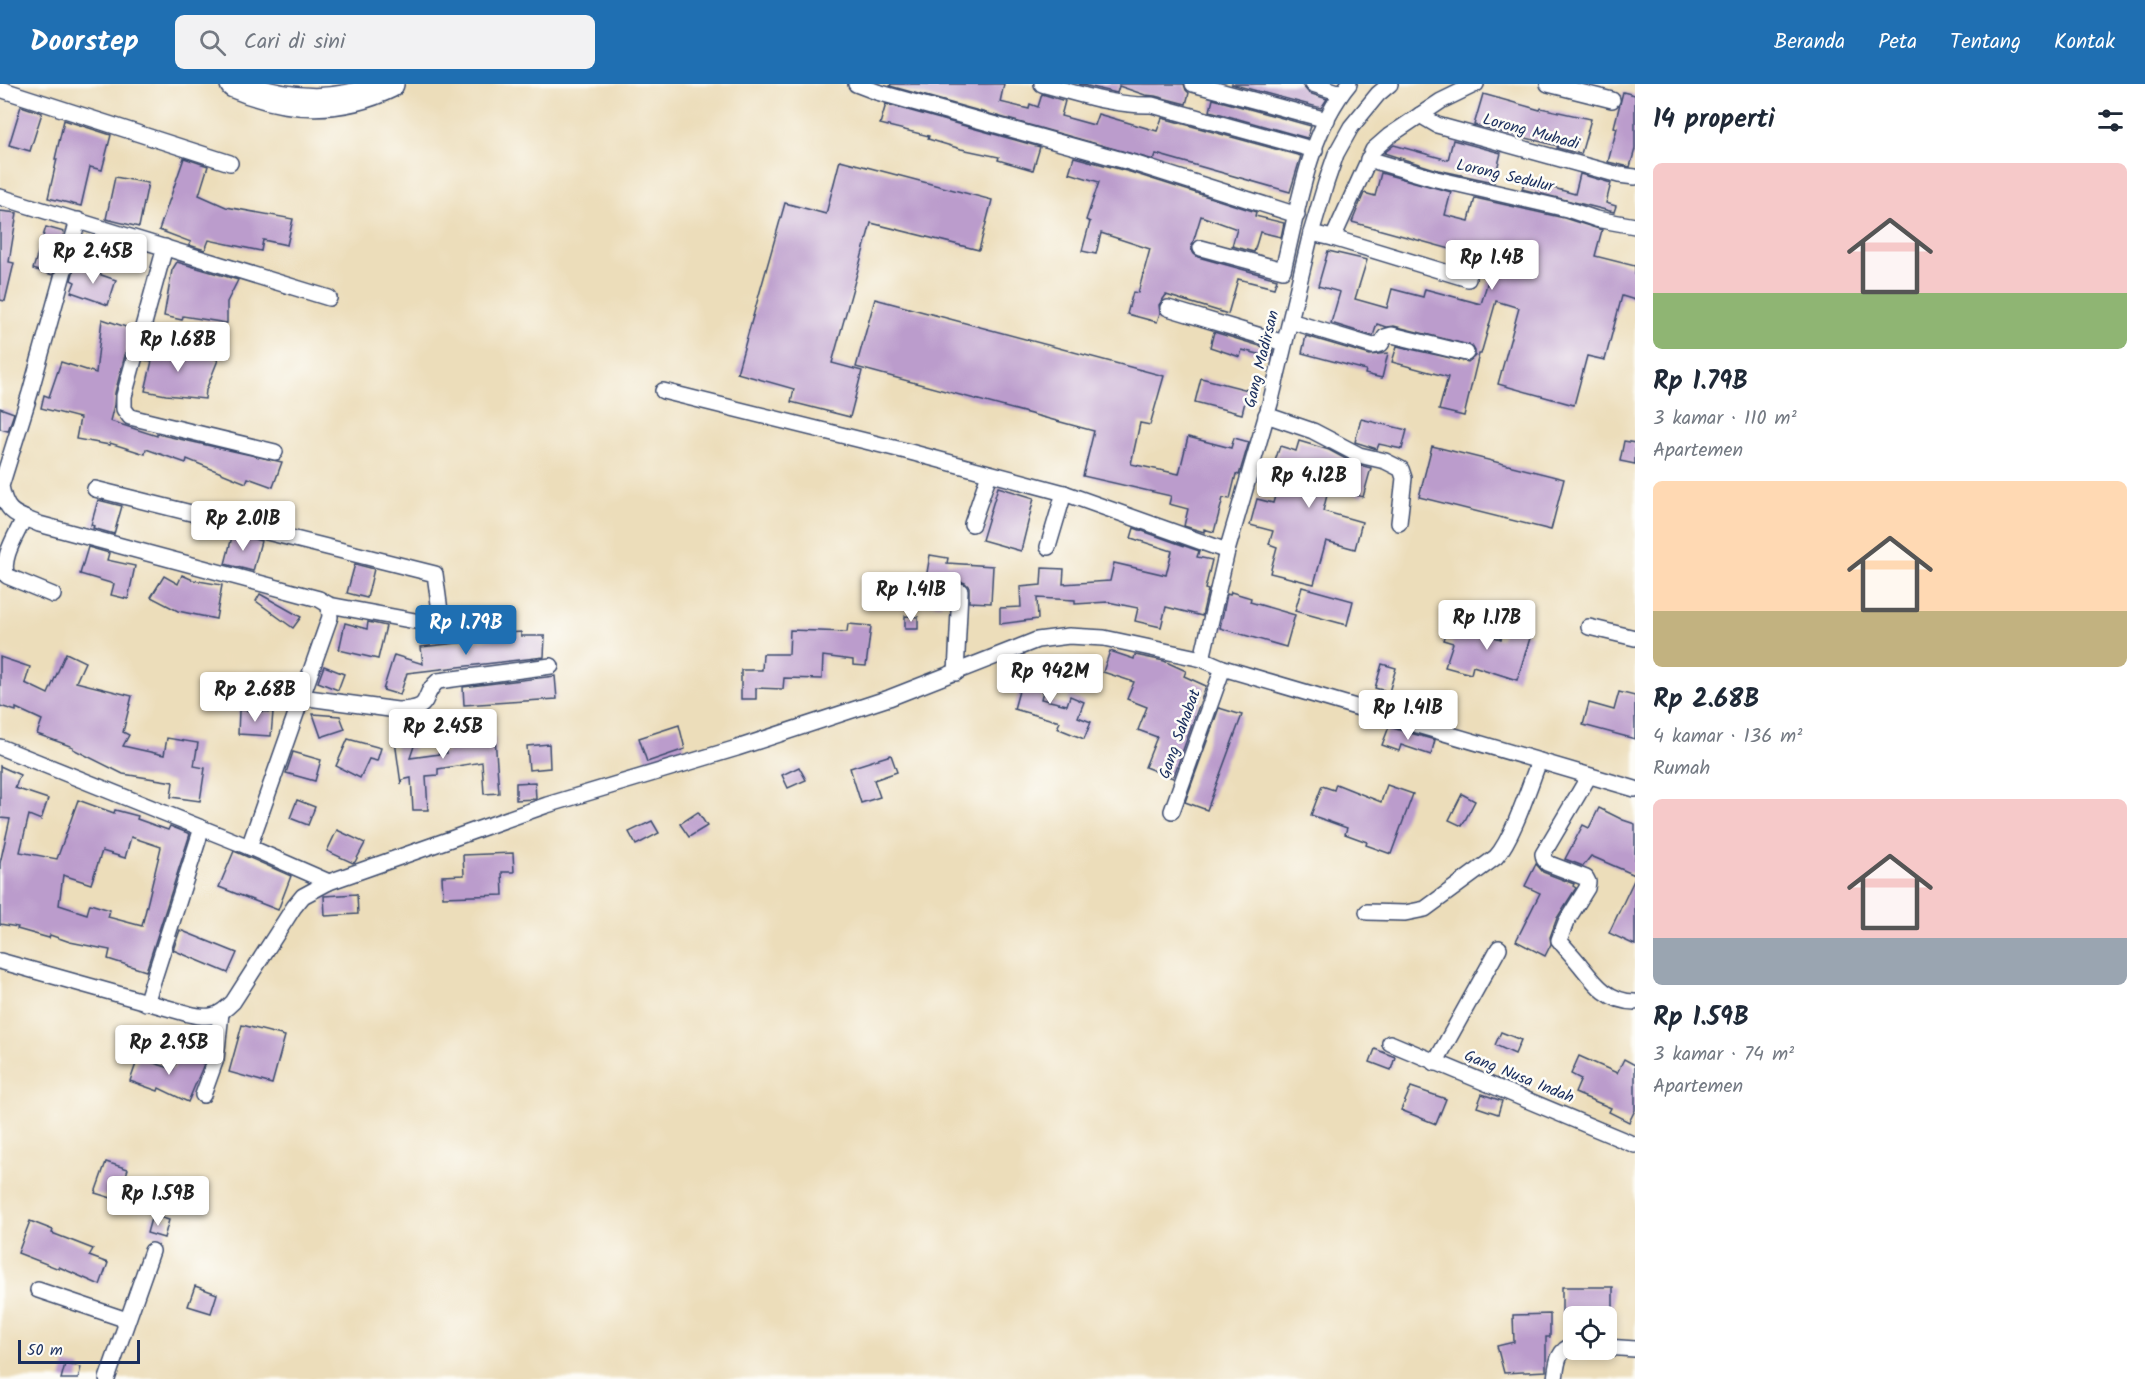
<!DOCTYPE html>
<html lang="id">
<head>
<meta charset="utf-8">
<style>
  :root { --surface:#fff; --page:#f2f2f3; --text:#1f2937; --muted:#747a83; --accent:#1f6fb2 }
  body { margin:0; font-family:Kalam,sans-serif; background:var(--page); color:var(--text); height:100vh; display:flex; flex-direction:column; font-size:22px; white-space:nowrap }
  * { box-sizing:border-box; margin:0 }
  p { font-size:20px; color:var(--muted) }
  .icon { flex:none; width:33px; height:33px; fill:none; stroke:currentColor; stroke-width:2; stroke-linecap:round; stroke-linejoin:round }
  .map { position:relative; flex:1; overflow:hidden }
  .drawer { display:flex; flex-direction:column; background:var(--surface); width:510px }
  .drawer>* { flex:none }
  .controls { position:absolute; left:1563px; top:1222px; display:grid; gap:12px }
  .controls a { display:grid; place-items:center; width:54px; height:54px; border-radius:9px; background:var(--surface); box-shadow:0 3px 9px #0003; font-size:30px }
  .scale { position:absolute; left:18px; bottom:15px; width:122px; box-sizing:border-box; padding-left:6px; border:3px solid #1b2f5e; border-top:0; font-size:16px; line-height:21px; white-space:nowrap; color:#1b2f5e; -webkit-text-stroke:4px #fdfcf7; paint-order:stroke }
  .price { position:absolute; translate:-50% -51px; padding:0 14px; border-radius:6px; background:#fff; color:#222; font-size:20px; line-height:39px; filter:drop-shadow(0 2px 3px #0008) }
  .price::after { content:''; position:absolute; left:50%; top:36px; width:18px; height:14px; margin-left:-9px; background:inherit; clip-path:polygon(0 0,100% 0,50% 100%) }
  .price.current { background:var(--accent); color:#fff }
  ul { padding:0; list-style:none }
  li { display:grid; align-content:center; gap:12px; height:318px; padding:0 18px }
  li span { display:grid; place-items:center; height:186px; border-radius:9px; color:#555 }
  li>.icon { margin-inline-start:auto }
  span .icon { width:108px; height:108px; fill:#fffc; stroke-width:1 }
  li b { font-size:26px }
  h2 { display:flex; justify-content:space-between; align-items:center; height:72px; padding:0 18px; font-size:26px }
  header { display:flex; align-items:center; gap:36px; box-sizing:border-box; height:84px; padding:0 30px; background:var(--accent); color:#fff }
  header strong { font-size:28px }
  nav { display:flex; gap:33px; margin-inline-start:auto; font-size:21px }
  .search { width:420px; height:54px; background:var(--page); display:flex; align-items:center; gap:15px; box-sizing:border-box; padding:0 21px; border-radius:9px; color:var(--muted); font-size:22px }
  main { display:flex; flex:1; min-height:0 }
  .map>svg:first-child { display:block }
  .building { fill:#bb9ccc; fill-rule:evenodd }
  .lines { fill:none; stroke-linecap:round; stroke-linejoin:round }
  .minor-casing { stroke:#3a496c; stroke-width:18 }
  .motorway-casing { stroke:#3a496c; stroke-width:30 }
  .minor { stroke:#fff; stroke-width:15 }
  .motorway { stroke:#fff; stroke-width:27 }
  .labels { text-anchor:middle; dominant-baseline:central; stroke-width:5; stroke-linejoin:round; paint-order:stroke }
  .street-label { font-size:16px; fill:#1b2f5e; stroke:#fdfcf7 }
</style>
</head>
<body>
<header>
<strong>Doorstep</strong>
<div class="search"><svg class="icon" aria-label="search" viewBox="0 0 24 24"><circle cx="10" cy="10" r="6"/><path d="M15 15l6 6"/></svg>Cari di sini</div>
<nav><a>Beranda</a><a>Peta</a><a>Tentang</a><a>Kontak</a></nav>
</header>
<main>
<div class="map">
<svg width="1635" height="1295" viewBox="0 0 1635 1295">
  <rect width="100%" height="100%" fill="#fdfcf7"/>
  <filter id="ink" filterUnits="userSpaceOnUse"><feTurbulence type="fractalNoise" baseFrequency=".0167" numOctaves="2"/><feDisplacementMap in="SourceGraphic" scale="12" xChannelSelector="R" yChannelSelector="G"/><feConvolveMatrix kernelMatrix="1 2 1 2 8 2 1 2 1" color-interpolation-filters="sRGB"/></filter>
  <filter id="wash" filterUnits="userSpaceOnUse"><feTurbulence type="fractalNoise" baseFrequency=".008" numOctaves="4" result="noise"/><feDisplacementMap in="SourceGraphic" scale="24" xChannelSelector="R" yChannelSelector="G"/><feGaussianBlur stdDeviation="1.35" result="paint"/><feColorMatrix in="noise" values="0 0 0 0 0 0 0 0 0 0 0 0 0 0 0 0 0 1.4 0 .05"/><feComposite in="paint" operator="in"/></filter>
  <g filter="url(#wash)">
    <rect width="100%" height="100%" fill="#ecddba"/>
    <g id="blocks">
      <g class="building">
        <path d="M891,0H1004L1000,18L1029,25L1030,20L1038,23L1042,10L1065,17L1061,32L1094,41L1098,30L1157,47L1162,34L1301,72L1290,108L1156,70L1154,76L890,2Z"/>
        <path d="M1079,0H1184L1186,6L1189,9L1186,20L1155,12L1145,11L1119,2L1117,9Z"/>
        <path d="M1231,0H1301L1309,9L1327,15L1321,24Z"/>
        <path d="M1623,8L1635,11V65L1630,83L1608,78L1617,44L1614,43Z"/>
        <path d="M1483,10L1540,26L1541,24L1591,35L1581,70L1557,64L1558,62L1474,41Z"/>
        <path d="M1213,15L1311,42L1307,54L1210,27Z"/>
        <path d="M886,20L1040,63L1033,86L998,76L999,73L961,65L928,55L929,52L880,40Z"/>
        <path d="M21,22L42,29L30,67L9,61Z"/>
        <path d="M64,36L111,51L102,86L90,83L81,122L48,114L57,75H55Z"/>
        <path d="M1453,56L1501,69L1494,98L1438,86L1384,69L1394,61L1448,76Z"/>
        <path d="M1074,73L1130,88L1256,128L1255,132L1284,139L1281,153L1260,148L1254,168L1232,162L1237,145L1201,132L1191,165L1194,170L1198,173L1277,195L1274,204L1238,195L1228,230L1166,211L1159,221L1160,229L1157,238L1127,230L1133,208L1138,209L1150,165L1101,149L1096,170L1082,167L1090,138L1086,136L1099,98L1069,89Z"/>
        <path d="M184,74L208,82L199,111L226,123L293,135L287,161L263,156L261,167L209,156L205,166L189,161L191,158L159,146Z"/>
        <path d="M840,76L992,116L979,166L871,139L832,279L862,287L850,333L791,318L794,305L737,289L785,119L826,130Z"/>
        <path d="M1381,89L1451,108L1445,131L1469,137L1475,114L1564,134L1602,146L1595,172L1635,182V216L1622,212L1605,276L1587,272L1574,321L1498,300L1519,224L1496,217L1481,270H1479L1464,332L1439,326L1448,293L1392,278L1397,262L1468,278L1475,272V267L1472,262L1394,242L1386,243L1377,240L1373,252L1331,239L1340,208L1318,202L1328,167L1367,176L1355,215L1387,224L1392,205L1423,213L1425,205L1481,220L1494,177L1352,138L1364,109L1375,112Z"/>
        <path d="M1580,90L1611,99L1606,119L1616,122L1614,128L1522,105L1525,96L1575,110Z"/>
        <path d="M115,93L148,99L139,143L106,135Z"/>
        <path d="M0,127L17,129L9,178L14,179L5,217L0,216Z"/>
        <path d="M46,143L64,148L53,191L33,185Z"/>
        <path d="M177,178L238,196L227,218V239L183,232L182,236L164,232L172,186Z"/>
        <path d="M75,182L116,196L108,221L71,208L75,198L71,196Z"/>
        <path d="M875,215L1164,292L1150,341L1140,339L1131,380L1179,390L1188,353L1231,364L1234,354L1249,358L1239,391L1236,390L1230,415L1223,414L1214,448L1204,445V448L1184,442L1188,425L1169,420L1171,412L1083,392L1094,347L856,283Z"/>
        <path d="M102,235L132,245L115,309L114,321L110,337L157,352V350L282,378L273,403L248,394L246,399L187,375L186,379L146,365L145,370L110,359V361L76,355L80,334L41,324L44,311L49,313L61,278L96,289Z"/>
        <path d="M1214,248L1273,266L1271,273L1242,266L1240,273L1210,263Z"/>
        <path d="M1306,252L1370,271L1388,269L1382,294L1365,290L1366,286L1302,269Z"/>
        <path d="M149,259L203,274L211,273L218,276L206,306L205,315L166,311L145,307L152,277L144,276Z"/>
        <path d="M1201,294L1248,306L1242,330L1195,318Z"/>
        <path d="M0,324L14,329L8,347L0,345Z"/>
        <path d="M1361,335L1407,346L1402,365L1379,360L1377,365L1355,358Z"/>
        <path d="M1299,357L1329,366L1355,380L1371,384L1363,413L1329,403L1323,427L1362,438L1355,465L1326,457L1314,500L1270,489L1277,463L1269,460L1273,447L1250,441L1257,415L1273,419L1284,380L1275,377L1280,362L1296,367Z"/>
        <path d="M1624,357L1635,359V380L1620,377Z"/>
        <path d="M1432,362L1564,395L1551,446L1419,413Z"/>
        <path d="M998,403L1034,414L1021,467L982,456Z"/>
        <path d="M98,416L122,422L114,450L93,444L94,442L91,441Z"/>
        <path d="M1134,444L1199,467L1197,473L1212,476L1205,505L1208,506L1202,532L1166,523L1161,543L1135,537L1138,524L1108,518L1075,520V516L1037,514L1038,535L1000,540V524L1021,523L1020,503L1041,501L1042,484L1064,485L1063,500L1110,497L1114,479L1166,491L1172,467L1131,454Z"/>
        <path d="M233,449L261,457L253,487L225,480Z"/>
        <path d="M88,463L109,469L107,476L135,482L128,515L111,511L114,500L80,490Z"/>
        <path d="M930,471L948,474L947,479L993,482L991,519L969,518V503L965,499L960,497L952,502L950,517H941V521L922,518Z"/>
        <path d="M355,480L374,485L367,514L347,509Z"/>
        <path d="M182,491L193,496L222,501L216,535L178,527L151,513L164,492L178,500Z"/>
        <path d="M1302,503L1353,517L1347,541L1295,527Z"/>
        <path d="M1231,508L1251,514L1250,518L1295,531L1286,563L1220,544L1227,510L1230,511Z"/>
        <path d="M260,510L301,533L293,544L256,517Z"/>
        <path d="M905,532L918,533V545H905Z"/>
        <path d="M368,538L386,542L378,575L339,566L345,539L367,545Z"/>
        <path d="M848,540L871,542L866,582L853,581V576L823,572L822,595L784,594L783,605L756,604V615H741V586H762L763,570H789L790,546L847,548Z"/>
        <path d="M1448,540L1501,555L1505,542L1531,551L1517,596L1473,582L1471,590L1445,583L1453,559L1443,556Z"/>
        <path d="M521,548V552H545L544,573L407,589L400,611L383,606L394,571L423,580L421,563L493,555V550Z"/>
        <path d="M1110,567L1134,575L1135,571L1164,577L1186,587L1184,592L1206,602L1173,694L1145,683L1157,653L1138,646L1147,623L1127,615L1134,598L1103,588Z"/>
        <path d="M66,569L85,578L76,598L132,612L123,648L129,651L123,662L164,671L167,654L198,659L194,682L205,684L200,717L171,713L173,698L123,690L73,665V663L37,650L42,636L16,624V627L0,622V573L30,583L25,599L48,610Z"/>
        <path d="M1382,580L1396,584L1389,608L1375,604Z"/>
        <path d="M324,582L344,590L338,606L318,598Z"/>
        <path d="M1025,585L1047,591L1041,615L1067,621L1070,612L1084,618L1078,633L1091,638L1084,655L1057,644L1060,638L1014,625Z"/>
        <path d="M555,592L557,615L464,621L463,603Z"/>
        <path d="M1619,608L1635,612V655L1583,641L1589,619L1614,626Z"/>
        <path d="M1219,624L1242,631L1207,726L1185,718Z"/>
        <path d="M239,626L273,628L271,652L238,650Z"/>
        <path d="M313,630L340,632L345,645L321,653Z"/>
        <path d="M412,635L422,638L410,674L447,669L445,657L469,653H495L499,709L484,710L482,678L438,685V691L426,692L428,726H413L411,694L402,696L401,700L394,650L399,636Z"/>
        <path d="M679,641L685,665L647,678L639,654Z"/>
        <path d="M1389,643L1435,656L1431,671L1401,661L1399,667L1382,661Z"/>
        <path d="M348,655L381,664L377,677L369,675L360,694L336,682Z"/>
        <path d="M549,660L550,684L529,686L527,662Z"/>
        <path d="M293,668L321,676L315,697L286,689Z"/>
        <path d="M891,671L897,688L874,696L880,713L861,719L850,684Z"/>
        <path d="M0,682L20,691L15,704L48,715L41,736L29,731L20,768L57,775L78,716L114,729L115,726L138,732L137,735L168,746L170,742L190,750L146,887L108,875L110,866L70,858L50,851L49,854L17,845L18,843L0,840V779L10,735L0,734ZM131,753L161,763L142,842L108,833L110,826L90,820L87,830L59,821L63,791L91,800L102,767L125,774Z"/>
        <path d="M799,683L806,696L788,704L782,691Z"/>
        <path d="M535,698L536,715L516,716V699Z"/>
        <path d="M1336,700L1381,718L1387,701L1413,710L1391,770L1366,761L1367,758L1345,750L1347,744L1311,731L1322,702L1334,706Z"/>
        <path d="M1462,710L1475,717L1462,742L1449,736Z"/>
        <path d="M297,716L315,723L308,741L290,734Z"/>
        <path d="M1599,724L1623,736L1635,740V791L1591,772L1583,782L1565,775L1583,741L1589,744Z"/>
        <path d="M698,728L707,742L689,753L680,740Z"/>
        <path d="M652,737L659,749L636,761L629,748Z"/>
        <path d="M337,746L365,759L355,778L353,779L327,767Z"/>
        <path d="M234,767L291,792L278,826L219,803Z"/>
        <path d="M513,769L514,788H502L503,811L443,813L442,792L464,791L463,771Z"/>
        <path d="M1536,780L1543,788L1574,800L1573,802L1576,804L1557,834L1550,853L1551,860L1545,872L1516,857L1540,809L1525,802Z"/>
        <path d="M1635,794V861L1609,849Z"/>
        <path d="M357,810L358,830L325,832L324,812Z"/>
        <path d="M180,846L237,869L228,889L173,866Z"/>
        <path d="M242,941L285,952L272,1000L229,988Z"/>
        <path d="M1501,948L1521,956L1515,970L1495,961Z"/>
        <path d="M1375,965L1395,973L1391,986L1370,978Z"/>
        <path d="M180,969L204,980L188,1018L159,1004L158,1007L130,997L138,974L173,985Z"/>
        <path d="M1579,972L1617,989L1624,975L1635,981V1026L1629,1038L1609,1028L1611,1024L1575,1009L1581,995L1571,990Z"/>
        <path d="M1411,1003L1446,1015L1436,1040L1401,1026Z"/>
        <path d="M1482,1010L1502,1017L1498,1030L1477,1023Z"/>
        <path d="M106,1078L128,1085L118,1116L95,1109Z"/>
        <path d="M152,1131L169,1136L164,1154L147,1149Z"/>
        <path d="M30,1137L53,1146L52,1149L93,1165L89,1172L108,1179L100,1201L59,1183V1185L18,1169Z"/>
        <path d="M195,1202L217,1210L211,1229L188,1222Z"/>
        <path d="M1562,1203H1613V1233L1562,1232Z"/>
        <path d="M1550,1230V1253H1546V1287L1504,1289L1497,1262L1514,1258L1513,1231Z"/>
        <path d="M65,1280L81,1283L78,1295H61Z"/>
      </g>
    </g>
  </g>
  <g filter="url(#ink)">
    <use href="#blocks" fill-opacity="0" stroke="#3a496c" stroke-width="1.5"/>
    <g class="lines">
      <defs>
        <g id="minor">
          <path d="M856,0L877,8L1133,79L1297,131"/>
          <path d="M1042,0C1079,10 1114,22 1152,21L1315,66"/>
          <path d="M1193,0L1327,36"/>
          <path d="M1313,0L1341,9"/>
          <path d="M1548,0L1612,16"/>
          <path d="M0,5L230,79"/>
          <path d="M1420,31L1437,41L1619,91L1635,93"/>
          <path d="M1368,75L1436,95L1567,125L1596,135L1635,142"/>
          <path d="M0,113L329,214"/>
          <path d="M78,136L30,309L1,402C6,430 15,430 39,440L319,515L329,521L330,533L249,763"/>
          <path d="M1311,149L1333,154L1373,66L1389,52L1441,17L1476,0"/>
          <path d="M1333,154L1468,195"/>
          <path d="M165,163L124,312V325L130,333L275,368"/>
          <path d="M1201,164L1283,186C1298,126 1308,49 1349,0"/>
          <path d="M1168,224L1284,259"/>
          <path d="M1290,237L1373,262L1381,260L1385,253L1392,251L1466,269"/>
          <path d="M142,247L206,265"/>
          <path d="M663,307L910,368L1064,409L1227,467"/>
          <path d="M1266,331L1313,347L1359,371L1385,377L1401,385L1404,394L1399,439"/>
          <path d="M95,405L435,490L442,542L329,521"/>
          <path d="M24,434C17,450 0,475 7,492L53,511"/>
          <path d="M972,440L989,390"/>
          <path d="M1048,463L1064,409"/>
          <path d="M1589,543L1635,554"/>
          <path d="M1202,575L1227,467L1271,316L1311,149L1326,99L1336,70L1351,43L1378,10L1390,0"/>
          <path d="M956,589L960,507"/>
          <path d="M301,613L397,626C437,625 418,613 438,597L551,582"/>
          <path d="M0,663L249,763L329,798"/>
          <path d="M1589,692L1543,770L1544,775L1547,779L1586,794L1588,798L1587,804L1566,838L1559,856C1566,865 1574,873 1581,882C1596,901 1609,918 1635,918"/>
          <path d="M1172,727L1223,584"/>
          <path d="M1367,828L1405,829L1425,825L1496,773C1513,754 1529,703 1539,677"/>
          <path d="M0,877L189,930C210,935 218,933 233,918L294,823L303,812L329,798L547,721L737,664L889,614L1037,556L1069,552L1104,554L1202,575L1223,584L1635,705"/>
          <path d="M146,919L202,744"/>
          <path d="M1390,959L1635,1061"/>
          <path d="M1435,979L1499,864"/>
          <path d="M203,1011L216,975L221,929"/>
          <path d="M38,1206L127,1236"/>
          <path d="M1606,1263L1635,1265"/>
          <path d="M107,1295L152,1167"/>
          <path d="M1555,1295C1557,1280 1557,1266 1574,1261"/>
        </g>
        <path id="motorway" d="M234,0C286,22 339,25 390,0"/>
      </defs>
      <use href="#minor" class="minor-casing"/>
      <use href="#motorway" class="motorway-casing"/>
      <use href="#minor" class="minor"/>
      <use href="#motorway" class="motorway"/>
    </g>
  </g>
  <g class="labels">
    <g class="street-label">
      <text transform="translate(1531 48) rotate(15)">Lorong Muhadi</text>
      <text transform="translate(1505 92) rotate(13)">Lorong Sedulur</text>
      <text transform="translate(1262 275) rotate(-76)">Gang Madirsan</text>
      <text transform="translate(1180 650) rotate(-70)">Gang Sahabat</text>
      <text transform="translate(1519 993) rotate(22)">Gang Nusa Indah</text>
    </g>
  </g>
</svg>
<div class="controls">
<a><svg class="icon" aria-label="locate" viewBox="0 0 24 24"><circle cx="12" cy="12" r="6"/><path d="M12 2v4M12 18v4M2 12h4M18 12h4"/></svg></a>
</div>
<div class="scale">50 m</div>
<b class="price" style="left:93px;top:201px">Rp 2.45B</b>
<b class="price" style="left:1492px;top:207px">Rp 1.4B</b>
<b class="price" style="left:178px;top:289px">Rp 1.68B</b>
<b class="price" style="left:1309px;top:425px">Rp 4.12B</b>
<b class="price" style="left:243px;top:468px">Rp 2.01B</b>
<b class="price" style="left:911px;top:539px">Rp 1.41B</b>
<b class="price" style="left:1487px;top:567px">Rp 1.17B</b>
<b class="price current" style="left:466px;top:572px">Rp 1.79B</b>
<b class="price" style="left:1050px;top:621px">Rp 942M</b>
<b class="price" style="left:255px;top:639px">Rp 2.68B</b>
<b class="price" style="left:1408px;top:657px">Rp 1.41B</b>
<b class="price" style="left:443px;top:676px">Rp 2.45B</b>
<b class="price" style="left:169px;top:992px">Rp 2.95B</b>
<b class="price" style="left:158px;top:1143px">Rp 1.59B</b>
</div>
<section class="drawer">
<h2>14 properti<svg class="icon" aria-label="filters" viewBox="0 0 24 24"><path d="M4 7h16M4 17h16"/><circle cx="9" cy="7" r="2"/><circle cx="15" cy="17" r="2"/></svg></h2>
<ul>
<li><span style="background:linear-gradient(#f6c9c9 70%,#8fb573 0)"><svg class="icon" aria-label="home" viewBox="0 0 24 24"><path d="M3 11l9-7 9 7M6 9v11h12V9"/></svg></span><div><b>Rp 1.79B</b><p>3 kamar · 110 m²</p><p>Apartemen</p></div></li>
<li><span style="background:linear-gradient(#ffd9b3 70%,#c2b280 0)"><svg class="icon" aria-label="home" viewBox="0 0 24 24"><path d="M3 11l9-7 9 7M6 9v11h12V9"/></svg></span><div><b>Rp 2.68B</b><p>4 kamar · 136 m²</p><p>Rumah</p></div></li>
<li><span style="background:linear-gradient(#f6c9c9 75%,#9aa5b1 0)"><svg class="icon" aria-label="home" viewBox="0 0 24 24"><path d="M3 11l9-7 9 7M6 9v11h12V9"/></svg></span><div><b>Rp 1.59B</b><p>3 kamar · 74 m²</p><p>Apartemen</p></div></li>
</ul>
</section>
</main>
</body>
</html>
